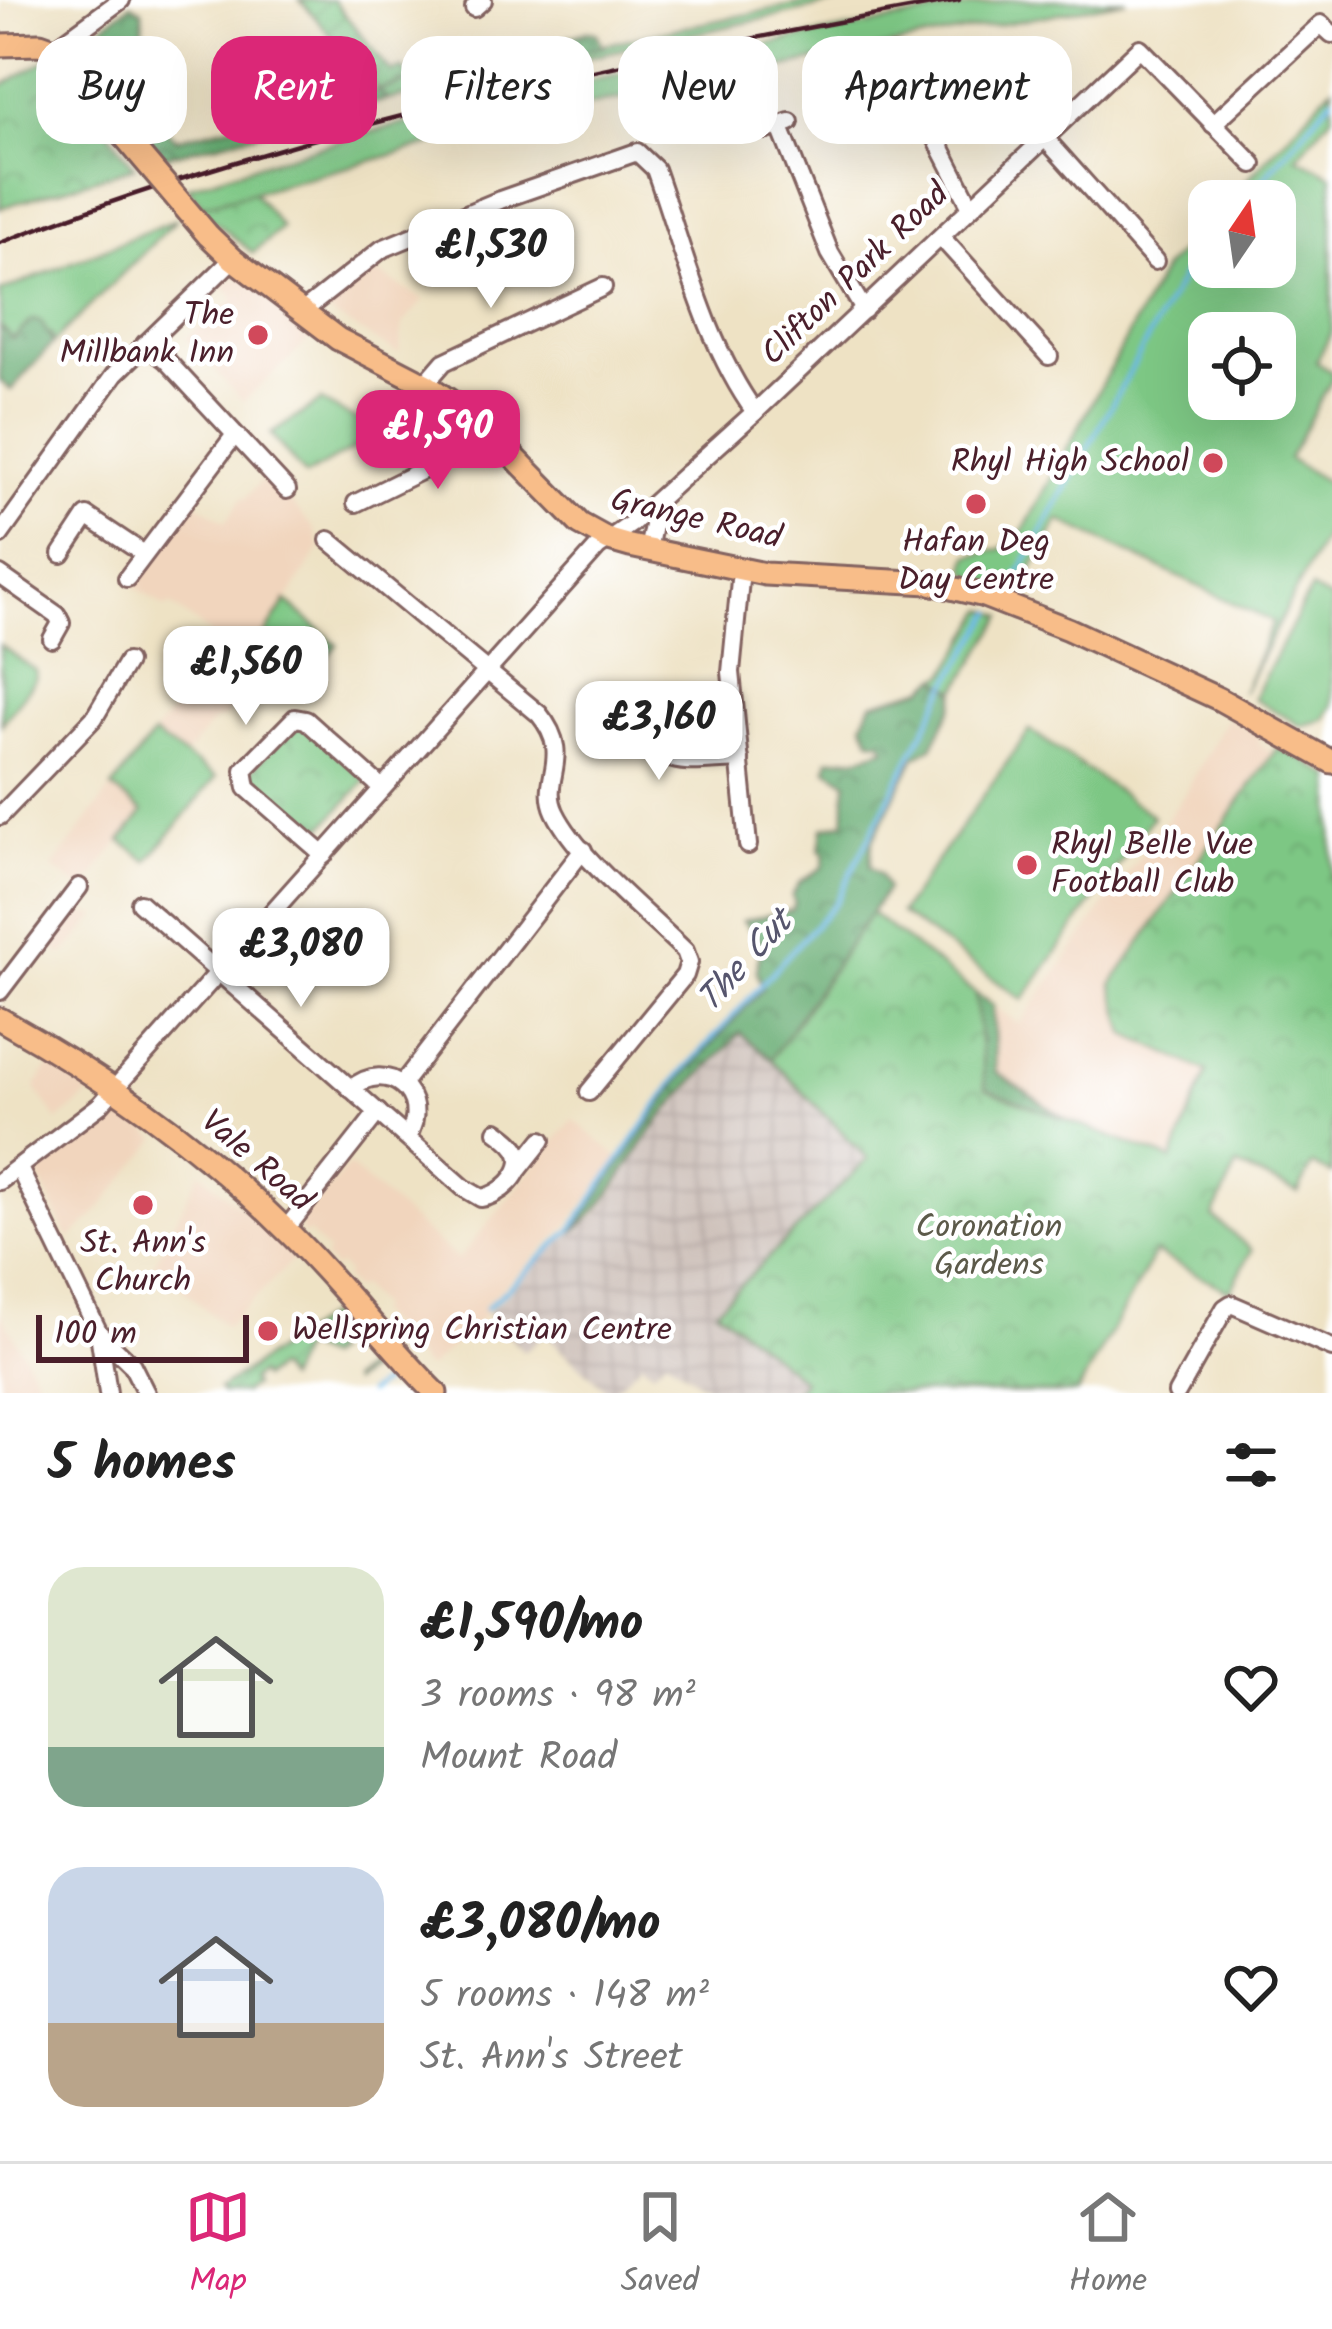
<!DOCTYPE html>
<html lang="en">
<head>
<meta charset="utf-8">
<style>
  :root { --surface:#fff; --page:#f6f6f6; --text:#222; --muted:#767676; --line:#e0e0e0; --accent:#db2777 }
  body { margin:0; font-family:Kalam,sans-serif; background:var(--page); color:var(--text); height:100vh; display:flex; flex-direction:column; font-size:45px; white-space:nowrap }
  * { box-sizing:border-box; margin:0 }
  p { font-size:39px; color:var(--muted) }
  .icon { flex:none; width:66px; height:66px; fill:none; stroke:currentColor; stroke-width:2; stroke-linecap:round; stroke-linejoin:round }
  .map { position:relative; height:1393px; overflow:hidden }
  .drawer { display:flex; flex-direction:column; background:var(--surface); flex:1 }
  .drawer>* { flex:none }
  .banner { position:absolute; left:36px; top:36px; width:1260px; height:108px; display:flex; gap:24px }
  .needle { width:78px; rotate:13deg }
  .fabs { position:absolute; left:1188px; top:180px; display:grid; gap:24px }
  .fabs a { display:grid; place-items:center; width:108px; height:108px; border-radius:24px; background:var(--surface); box-shadow:0 12px 48px #0002; font-size:60px }
  .scale { position:absolute; left:36px; bottom:30px; width:213px; box-sizing:border-box; padding-left:12px; border:6px solid #4a1f2b; border-top:0; font-size:33px; line-height:42px; white-space:nowrap; color:#4a1f2b; -webkit-text-stroke:9px #fff; paint-order:stroke }
  .price { position:absolute; translate:-50% -102px; padding:0 27px; border-radius:24px; background:#fff; color:#222; font-size:39px; line-height:78px; filter:drop-shadow(0 3px 6px #0008) }
  .price::after { content:''; position:absolute; left:50%; top:72px; width:36px; height:27px; margin-left:-18px; background:inherit; clip-path:polygon(0 0,100% 0,50% 100%) }
  .price.current { background:var(--accent); color:#fff }
  ul { padding:0; list-style:none }
  li { display:flex; align-items:center; gap:36px; height:300px; padding:0 48px }
  li span { display:grid; place-items:center; flex:none; width:336px; height:240px; border-radius:36px; color:#555 }
  li>.icon { margin-inline-start:auto }
  span .icon { width:144px; height:144px; fill:#fffc; stroke-width:1 }
  li b { font-size:51px }
  h2 { display:flex; justify-content:space-between; align-items:center; height:144px; padding:0 48px; font-size:51px }
  .tag { padding:0 42px; border-radius:36px; background:var(--surface); box-shadow:0 12px 48px #0002; font-size:42px; line-height:108px }
  .tag.current { background:var(--accent); color:#fff }
  .tabs { display:flex; justify-content:space-around; align-items:center; height:168px; border-top:3px solid var(--line); background:var(--surface); font-size:33px; color:var(--muted) }
  .tabs a { display:grid; justify-items:center; gap:6px }
  .tabs .current { color:var(--accent) }
  .map>svg:first-child { display:block }
  .built { fill:#f1d5bd }
  .industrial { fill:url(#industrial-grid) }
  .grass { fill:#7dc784; stroke:#647358; stroke-width:3; fill-rule:evenodd }
  .forest { fill:url(#forest-crowns); stroke:#58664e; stroke-width:3 }
  .park { fill:url(#park-crowns); stroke:#647358; stroke-width:3 }
  .garden { fill:url(#garden-furrows); stroke:#647358; stroke-width:3 }
  .lines { fill:none; stroke-linecap:round; stroke-linejoin:round }
  .stream { stroke:#6db9e7; stroke-width:4.5 }
  .minor-casing { stroke:#836361; stroke-width:22 }
  .major-casing { stroke:#836361; stroke-width:27 }
  .minor { stroke:#fff; stroke-width:16 }
  .major { stroke:#f8bd89; stroke-width:21 }
  .rail { stroke:#4a1f2b; stroke-width:4.5 }
  .major-bridge-casing { stroke:#836361; stroke-width:27; stroke-linecap:butt }
  .major-bridge { stroke:#f8bd89; stroke-width:21 }
  .poi-dot { fill:#d1495b; stroke:#fff; stroke-width:4.5 }
  .labels { text-anchor:middle; dominant-baseline:central; stroke-width:9; stroke-linejoin:round; paint-order:stroke }
  .street-label { font-size:33px; fill:#4a1f2b; stroke:#fff }
  .poi-label { font-size:33px; fill:#4a1f2b; stroke:#fff; text-anchor:end }
  .park-label { font-size:33px; fill:#5c5a4a; stroke:#fff }
  .water-label { font-size:36px; font-style:italic; fill:#56556d; stroke:#fff }
</style>
</head>
<body>
<div class="map">
<svg width="1332" height="1393" viewBox="0 0 1332 1393">
  <defs>
    <pattern id="industrial-grid" width="8" height="8" patternUnits="userSpaceOnUse" patternTransform="scale(3)"><rect width="8" height="8" fill="#cec1ba"/><path d="M0 4h8M4 0v8" fill="none" stroke="#b2a5a0"/></pattern>
    <pattern id="forest-crowns" width="20" height="18" patternUnits="userSpaceOnUse" patternTransform="scale(3)"><rect width="20" height="18" fill="#66ac72"/><path d="M2 6a3 3 0 1 1 6 0M12 15a3 3 0 1 1 6 0" fill="none" stroke="#568b5e"/></pattern>
    <pattern id="park-crowns" width="20" height="18" patternUnits="userSpaceOnUse" patternTransform="scale(3)"><rect width="20" height="18" fill="#7dc784"/><path d="M2 6a3 3 0 1 1 6 0M12 15a3 3 0 1 1 6 0" fill="none" stroke="#6eaa72"/></pattern>
    <pattern id="garden-furrows" width="10" height="10" patternUnits="userSpaceOnUse" patternTransform="scale(3)"><rect width="10" height="10" fill="#7dc784"/><path d="M-1 1l2-2M0 10L10 0M9 11l2-2" fill="none" stroke="#6eaa72"/></pattern>
  </defs>
  <rect width="100%" height="100%" fill="#fff"/>
  <filter id="ink" filterUnits="userSpaceOnUse"><feTurbulence type="fractalNoise" baseFrequency=".00833" numOctaves="2"/><feDisplacementMap in="SourceGraphic" scale="24" xChannelSelector="R" yChannelSelector="G"/><feConvolveMatrix kernelMatrix="1 2 1 2 8 2 1 2 1" color-interpolation-filters="sRGB"/></filter>
  <filter id="wash" filterUnits="userSpaceOnUse"><feTurbulence type="fractalNoise" baseFrequency=".004" numOctaves="4" result="noise"/><feDisplacementMap in="SourceGraphic" scale="48" xChannelSelector="R" yChannelSelector="G"/><feGaussianBlur stdDeviation="2.7" result="paint"/><feColorMatrix in="noise" values="0 0 0 0 0 0 0 0 0 0 0 0 0 0 0 0 0 1.4 0 .05"/><feComposite in="paint" operator="in"/></filter>
  <g filter="url(#wash)">
    <rect width="100%" height="100%" fill="#eee2c4"/>
    <g class="built">
      <path d="M376,272L424,300L403,324L399,354L323,309Z"/>
      <path d="M238,277L246,278L317,333L243,402L186,338L235,298L220,285Z"/>
      <path d="M266,475L314,529L320,548L238,679L246,686L225,717L214,720L185,756L153,735L175,708L211,634L170,604L166,608L131,584L194,501L226,522L242,498L245,499Z"/>
      <path d="M1227,718L1257,734L1259,745L1273,753L1112,984L1126,1034L1207,1072L1173,1160L1069,1121L996,1072L993,1006L1019,1024L1182,798Z"/>
      <path d="M112,788L143,812L83,890L52,868Z"/>
      <path d="M66,911L98,915L63,956L43,940Z"/>
      <path d="M50,1064L91,1093L58,1121L35,1088Z"/>
      <path d="M116,1111L131,1116L158,1139L92,1218L69,1239L35,1168Z"/>
      <path d="M573,1119L619,1158L565,1229L482,1307L487,1313L427,1369L375,1312L379,1307L359,1286L354,1290L344,1278L347,1274L339,1265L335,1269L324,1258L328,1253L308,1232L303,1235L300,1230L304,1215L349,1166L458,1260Z"/>
      <path d="M200,1171L295,1258L226,1327L182,1288L152,1269Z"/>
      <path d="M0,1311L14,1336L45,1393H0Z"/>
    </g>
    <path class="industrial" d="M740,1033L782,1069L868,1159L716,1308L803,1381L794,1393H714L666,1358L653,1371L642,1362L610,1393L545,1334L524,1352L487,1313L547,1254L595,1215L616,1189L648,1135Z"/>
    <g class="grass">
      <path d="M816,0H851L387,100L378,90L421,78L430,89L633,38Z"/>
      <path d="M1007,0H1127L558,111L197,207L201,203L187,187C453,99 732,50 1007,0Z"/>
      <path d="M1332,87V115L1297,157L1332,175V332L1316,362L1332,372V379L1288,459L1332,485V522L1242,693L1273,622L1059,520L1020,591L970,575L966,568L969,556L1001,549L1022,533L1164,268L1209,221V267H1275V201H1228ZM1209,333H1275V399H1209Z"/>
      <path d="M177,219L53,343L51,334L13,339L0,326V292Z"/>
      <path d="M321,401L381,433L305,476L271,434Z"/>
      <path d="M1311,589L1332,600V706L1324,720L1301,726L1253,698Z"/>
      <path d="M286,601L337,645L298,689L263,658L246,686L238,679Z"/>
      <path d="M986,609L1004,616L956,691L937,678L946,674Z"/>
      <path d="M0,645L36,671V678L2,724Z"/>
      <path d="M1030,730L1153,816L1023,1000L900,913Z"/>
      <path d="M153,735L216,777L148,861L121,841L143,812L112,788Z"/>
    </g>
    <g class="forest">
      <path d="M131,4L142,10L143,29L137,43L127,31L111,43L120,55L111,62L175,139L378,90L387,100L163,157L156,148L151,151L89,66L84,54C88,32 114,18 131,4Z"/>
      <path d="M588,31L596,32L603,46L429,89L421,82V78Z"/>
      <path d="M32,320L41,322L53,343L11,390L0,381V326L13,339Z"/>
      <path d="M937,678L956,691L953,706L932,747L914,758L872,842L870,867L880,874L887,889L793,1025L824,1113L771,1059L740,1033C710,1067 673,1100 647,1138C623,1173 607,1205 573,1232L680,1080L763,988L757,972L760,941L743,921L792,910L795,903L792,896L799,883L823,867L825,854L820,850L823,828L844,822C846,807 843,797 847,782L827,769L829,759L860,757L886,748L881,741L871,740L863,723L872,703L925,688Z"/>
      <path d="M975,993L993,1005L996,1072L1069,1121L984,1089Z"/>
    </g>
    <g class="park">
      <path d="M46,60L51,61L76,88L74,99L80,107L91,108L134,167L0,208V87Z"/>
      <path d="M253,192L282,228L253,253L197,207Z"/>
      <path d="M295,723L306,726L366,780L314,837L252,781L253,769Z"/>
      <path d="M1277,748L1283,752L1285,749L1332,777V1174L1312,1165L1298,1193L1237,1166L1213,1217L1252,1250L1230,1291L1155,1253L1077,1393H794L803,1380L716,1309L868,1159L771,1059L871,913L975,993L985,1089L1172,1160L1207,1072L1126,1034L1112,984Z"/>
    </g>
    <g class="garden">
      <path d="M300,0H333L391,72L403,69L413,80L378,90Z"/>
      <path d="M340,1307L384,1359L351,1383L350,1380L368,1366L362,1357L364,1354L356,1343L351,1345L327,1323L313,1333L332,1353L325,1358L302,1347L286,1380L276,1368L262,1378L258,1374L250,1380L253,1386L243,1393H221L219,1389Z"/>
    </g>
    <g class="lines">
      <g class="stream">
        <path d="M1245,201L1332,98"/>
        <path d="M1011,588L1183,275L1209,244"/>
        <path d="M485,1309L571,1230L676,1079L836,902L949,682L994,612"/>
        <path d="M368,1393L394,1375"/>
      </g>
    </g>
  </g>
  <g filter="url(#ink)">
    <g class="lines">
      <defs>
        <g id="minor">
          <path d="M474,8L483,0"/>
          <path d="M54,49L121,0"/>
          <path d="M893,54L971,207"/>
          <path d="M1213,124L1321,24L1332,34"/>
          <path d="M780,127L830,253L864,310"/>
          <path d="M767,130L790,122"/>
          <path d="M1045,138L1155,261"/>
          <path d="M941,237L1049,356"/>
          <path d="M302,312L382,249L500,200L637,152L655,169C684,250 705,343 755,412"/>
          <path d="M145,344L166,360L287,490"/>
          <path d="M425,384L444,362L603,287"/>
          <path d="M356,503L496,434"/>
          <path d="M0,535L115,374L233,259"/>
          <path d="M329,540L539,714C575,758 539,778 555,812C577,858 648,914 685,951L689,962L685,975L589,1092"/>
          <path d="M648,550L658,501"/>
          <path d="M62,554L87,516L144,554"/>
          <path d="M741,570L731,672L748,845"/>
          <path d="M0,575L57,615L61,623L52,639"/>
          <path d="M127,578L234,436"/>
          <path d="M622,710C669,769 665,763 740,759"/>
          <path d="M0,816L94,718L127,662"/>
          <path d="M324,855L247,788L244,770L295,718L306,720L382,788"/>
          <path d="M140,903L464,1188L481,1198C499,1196 525,1174 519,1154C516,1144 505,1137 497,1131"/>
          <path d="M0,991L79,887"/>
          <path d="M403,1083L583,850"/>
          <path d="M351,1089C387,1057 433,1096 407,1137"/>
          <path d="M19,1168L99,1333L132,1365L146,1393"/>
          <path d="M519,1169L542,1140"/>
          <path d="M0,1181L100,1105L598,547L631,524L755,412L1140,48L1253,164"/>
          <path d="M286,1229L378,1112"/>
          <path d="M99,1333L108,1393"/>
          <path d="M1177,1393L1225,1308L1231,1304L1332,1348"/>
        </g>
        <g id="major">
          <path d="M0,45L40,44L54,49L124,136"/>
          <path d="M208,235L233,259L338,339L425,384L479,421L580,524L609,540L630,546L765,574L930,583L981,595L1068,629L1219,699L1332,762"/>
          <path d="M0,1019C104,1077 203,1147 287,1231C340,1282 384,1341 436,1393"/>
        </g>
      </defs>
      <use href="#minor" class="minor-casing"/>
      <use href="#major" class="major-casing"/>
      <use href="#minor" class="minor"/>
      <use href="#major" class="major"/>
      <path class="rail" d="M0,243C307,123 635,58 959,0"/>
      <defs>
        <path id="major-bridge" d="M124,136L208,235"/>
      </defs>
      <use href="#major-bridge" class="major-bridge-casing"/>
      <use href="#major-bridge" class="major-bridge"/>
    </g>
  </g>
  <g class="poi-dot">
    <circle cx="258" cy="335" r="12"/>
    <circle cx="1213" cy="463" r="12"/>
    <circle cx="976" cy="504" r="12"/>
    <circle cx="1027" cy="865" r="12"/>
    <circle cx="143" cy="1205" r="12"/>
    <circle cx="268" cy="1331" r="12"/>
  </g>
  <g class="labels">
    <g class="street-label">
      <text transform="translate(856 275) rotate(-44)">Clifton Park Road</text>
      <text transform="translate(696 520) rotate(13)">Grange Road</text>
      <text transform="translate(256 1162) rotate(41)">Vale Road</text>
    </g>
    <g class="poi-label">
      <text x="234" y="316">The<tspan x="234" dy="38">Millbank Inn</tspan></text>
      <text x="1189" y="463">Rhyl High School</text>
      <text x="976" y="543" text-anchor="middle">Hafan Deg<tspan x="976" dy="38">Day Centre</tspan></text>
      <text x="1051" y="846" text-anchor="start">Rhyl Belle Vue<tspan x="1051" dy="38">Football Club</tspan></text>
      <text x="143" y="1244" text-anchor="middle">St. Ann's<tspan x="143" dy="38">Church</tspan></text>
      <text x="292" y="1331" text-anchor="start">Wellspring Christian Centre</text>
    </g>
    <g class="park-label">
      <text x="989" y="1228">Coronation<tspan x="989" dy="38">Gardens</tspan></text>
    </g>
    <g class="water-label">
      <text transform="translate(746 962) rotate(-48)">The Cut</text>
    </g>
  </g>
</svg>
<div class="fabs">
<a><svg class="needle" viewBox="-14 -14 28 28"><path d="M0-13l5 13h-10z" fill="#e53935"/><path d="M0 13l5-13h-10z" fill="#767676"/></svg></a>
<a><svg class="icon" aria-label="locate" viewBox="0 0 24 24"><circle cx="12" cy="12" r="6"/><path d="M12 2v4M12 18v4M2 12h4M18 12h4"/></svg></a>
</div>
<div class="scale">100 m</div>
<b class="price" style="left:491px;top:311px">£1,530</b>
<b class="price current" style="left:438px;top:492px">£1,590</b>
<b class="price" style="left:246px;top:728px">£1,560</b>
<b class="price" style="left:659px;top:783px">£3,160</b>
<b class="price" style="left:301px;top:1010px">£3,080</b>
<div class="banner">
<a class="tag">Buy</a>
<a class="tag current">Rent</a>
<a class="tag">Filters</a>
<a class="tag">New</a>
<a class="tag">Apartment</a>
</div>
</div>
<section class="drawer">
<h2>5 homes<svg class="icon" aria-label="filters" viewBox="0 0 24 24"><path d="M4 7h16M4 17h16"/><circle cx="9" cy="7" r="2"/><circle cx="15" cy="17" r="2"/></svg></h2>
<ul>
<li><span style="background:linear-gradient(#dfe7d0 75%,#7fa58c 0)"><svg class="icon" aria-label="home" viewBox="0 0 24 24"><path d="M3 11l9-7 9 7M6 9v11h12V9"/></svg></span><div><b>£1,590/mo</b><p>3 rooms · 98 m²</p><p>Mount Road</p></div><svg class="icon" aria-label="heart" viewBox="0 0 24 24"><path d="M12 20l-8-8c-3-5 5-10 8-4 3-6 11-1 8 4z"/></svg></li>
<li><span style="background:linear-gradient(#c9d6e8 65%,#b9a48a 0)"><svg class="icon" aria-label="home" viewBox="0 0 24 24"><path d="M3 11l9-7 9 7M6 9v11h12V9"/></svg></span><div><b>£3,080/mo</b><p>5 rooms · 148 m²</p><p>St. Ann's Street</p></div><svg class="icon" aria-label="heart" viewBox="0 0 24 24"><path d="M12 20l-8-8c-3-5 5-10 8-4 3-6 11-1 8 4z"/></svg></li>
</ul>
</section>
<nav class="tabs">
<a class="current"><svg class="icon" aria-label="map" viewBox="0 0 24 24"><path d="M3 6l6-2 6 2 6-2v14l-6 2-6-2-6 2zM9 4v14M15 6v14"/></svg>Map</a>
<a><svg class="icon" aria-label="saved" viewBox="0 0 24 24"><path d="M7 4h10v16l-5-4-5 4z"/></svg>Saved</a>
<a><svg class="icon" aria-label="home" viewBox="0 0 24 24"><path d="M3 11l9-7 9 7M6 9v11h12V9"/></svg>Home</a>
</nav>
</body>
</html>
